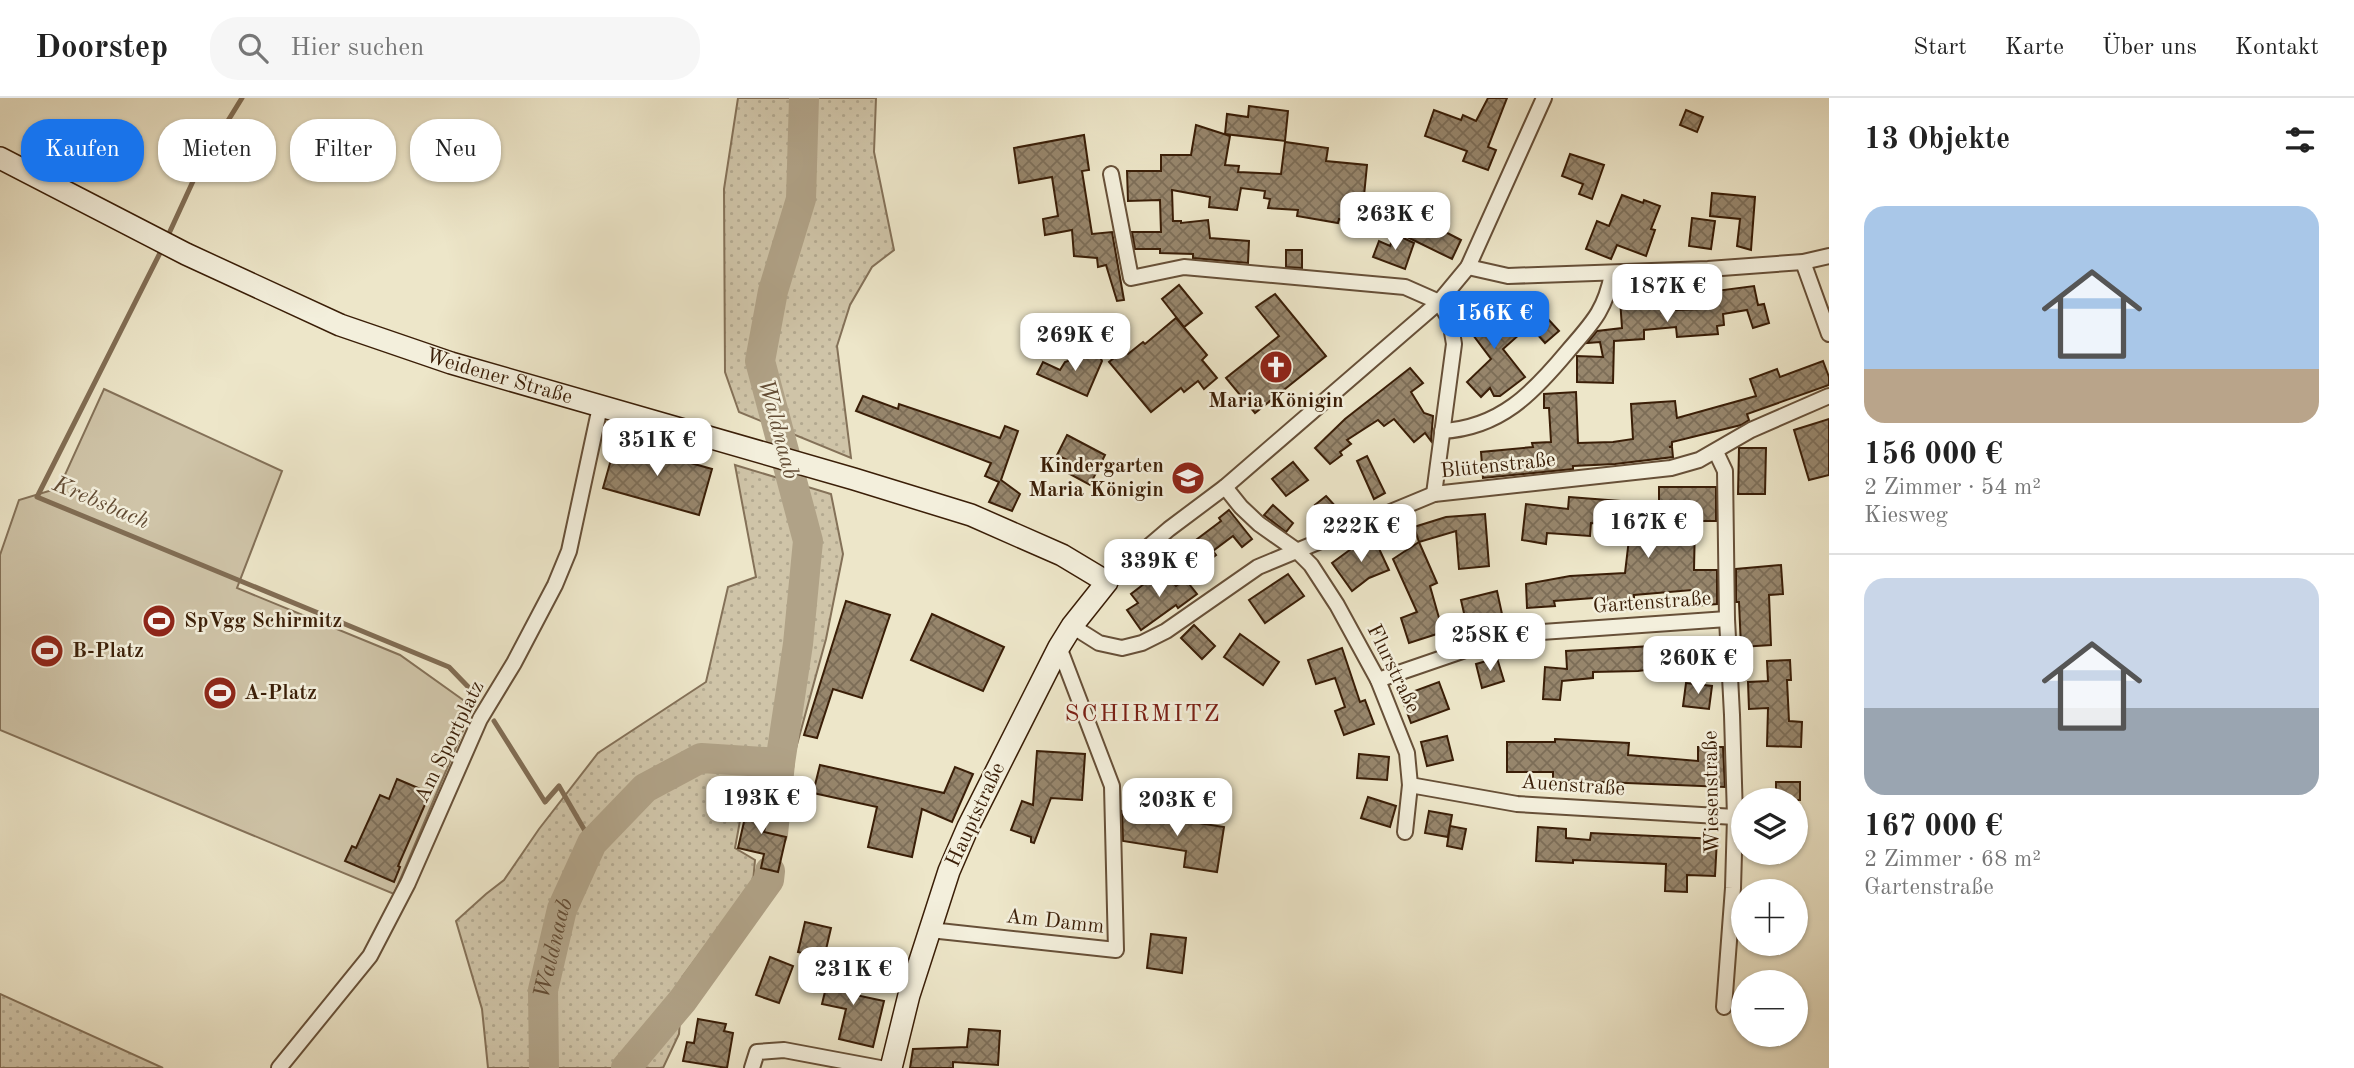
<!DOCTYPE html>
<html lang="de">
<head>
<meta charset="utf-8">
<style>
  :root { --surface:#fff; --page:#f6f6f6; --text:#222; --muted:#767676; --line:#e0e0e0; --accent:#1a73e8 }
  body { margin:0; font-family:"Old Standard TT",serif; background:var(--page); color:var(--text); height:100vh; display:flex; flex-direction:column; font-size:26px; white-space:nowrap }
  * { box-sizing:border-box; margin:0 }
  p { font-size:23px; color:var(--muted) }
  .icon { flex:none; width:38px; height:38px; fill:none; stroke:currentColor; stroke-width:2; stroke-linecap:round; stroke-linejoin:round }
  .map { position:relative; flex:1; overflow:hidden }
  .sheet { display:flex; flex-direction:column; background:var(--surface); width:525px }
  .sheet>* { flex:none }
  .top-card { position:absolute; left:21px; top:21px; width:665px; height:63px; display:flex; gap:14px }
  .tools { position:absolute; left:1731px; top:690px; display:grid; gap:14px }
  .tools a { display:grid; place-items:center; width:77px; height:77px; border-radius:50%; background:var(--surface); box-shadow:0 2px 5px #0004; font-size:35px }
  .price { position:absolute; translate:-50% -60px; padding:0 16px; border-radius:14px; background:#fff; color:#222; font-size:23px; line-height:46px; filter:drop-shadow(0 2px 4px #0008) }
  .price::after { content:''; position:absolute; left:50%; top:42px; width:21px; height:16px; margin-left:-10px; background:inherit; clip-path:polygon(0 0,100% 0,50% 100%) }
  .price.active { background:var(--accent); color:#fff }
  ul { padding:0; list-style:none }
  li { display:grid; align-content:center; gap:14px; height:371px; padding:0 35px }
  li+li { border-top:2px solid var(--line) }
  li span { display:grid; place-items:center; height:217px; border-radius:21px; color:#555 }
  li>.icon { margin-inline-start:auto }
  span .icon { width:126px; height:126px; fill:#fffc; stroke-width:1 }
  li b { font-size:30px }
  h2 { display:flex; justify-content:space-between; align-items:center; height:84px; padding:0 35px; font-size:30px }
  .chip { padding:0 24px; border-radius:28px; background:var(--surface); box-shadow:0 2px 5px #0004; font-size:24px; line-height:63px }
  .chip.active { background:var(--accent); color:#fff }
  header { display:flex; align-items:center; gap:42px; box-sizing:border-box; height:98px; padding:0 35px; background:var(--surface); border-bottom:2px solid var(--line) }
  header strong { font-size:33px }
  nav { display:flex; gap:38px; margin-inline-start:auto; font-size:24px }
  .search { width:490px; height:63px; background:var(--page); display:flex; align-items:center; gap:18px; box-sizing:border-box; padding:0 24px; border-radius:28px; color:var(--muted); font-size:26px }
  main { display:flex; flex:1; min-height:0 }
  .map>svg:first-child { display:block }
  .grass { fill:url(#grass-dots); stroke:#847158; stroke-width:2 }
  .pitch { fill:#cfc4a8; stroke:#847158; stroke-width:2 }
  .lines { fill:none; stroke-linecap:round; stroke-linejoin:round }
  .stream { stroke:#816d54; stroke-width:5 }
  .river { stroke:#b0a287; stroke-width:30 }
  .building { fill:url(#building-cross-hatch); stroke:#3a1e07; stroke-width:2 }
  .street-casing { stroke:#675038; stroke-width:18 }
  .secondary-casing { stroke:#3a1e07; stroke-width:24 }
  .street { stroke:#f3efdc; stroke-width:14 }
  .secondary { stroke:#f3efdc; stroke-width:21 }
  .labels { text-anchor:middle; dominant-baseline:central; stroke-width:5; stroke-linejoin:round; paint-order:stroke }
  .street-label { font-size:21px; fill:#3a1e07; stroke:#f3efdc }
  .poi-label { font-size:21px; font-weight:bold; fill:#3a1e07; stroke:#f3efdc; text-anchor:start }
  .water-label { font-size:23px; font-style:italic; fill:#634c34; stroke:#f3efdc }
  .quarter-label { font-size:24px; letter-spacing:2px; fill:#7a1f14; stroke:#f3efdc }
</style>
</head>
<body>
<header>
<strong>Doorstep</strong>
<div class="search"><svg class="icon" aria-label="search" viewBox="0 0 24 24"><circle cx="10" cy="10" r="6"/><path d="M15 15l6 6"/></svg>Hier suchen</div>
<nav><a>Start</a><a>Karte</a><a>Über uns</a><a>Kontakt</a></nav>
</header>
<main>
<div class="map">
<svg width="1829" height="970" viewBox="0 0 1829 970">
  <defs>
    <pattern id="grass-dots" width="8" height="8" patternUnits="userSpaceOnUse" patternTransform="scale(1.75)"><rect width="8" height="8" fill="#cfc4a8"/><path d="M2 2h.1M6 6h.1" fill="none" stroke="#b2a88f" stroke-width="1.8" stroke-linecap="round"/></pattern>
    <pattern id="building-cross-hatch" width="8" height="8" patternUnits="userSpaceOnUse" patternTransform="scale(1.75)"><rect width="8" height="8" fill="#97866c"/><path d="M0 0l8 8M0 8l8-8" fill="none" stroke="#7c6d57"/></pattern>
  </defs>
  <rect width="100%" height="100%" fill="#ede6c9"/>
  <filter id="stains"><feTurbulence type="fractalNoise" baseFrequency=".00286" numOctaves="4"/><feColorMatrix values="0 0 0 0 .2 0 0 0 0 .09 0 0 0 0 .02 0 0 0 .5 -.17"/></filter>
  <radialGradient id="worn" r=".72"><stop offset=".6" stop-color="#630" stop-opacity="0"/><stop offset="1" stop-color="#630" stop-opacity=".3"/></radialGradient>
  <g class="grass">
    <path d="M738,0H876L874,54L894,152L872,169L850,207L837,248L851,360L739,314L725,274L724,91Z"/>
    <path d="M735,367L831,396L843,456L826,541L793,661L746,690L735,750L755,762L753,784L683,878L679,936L663,970H488L482,911L456,823L486,796L504,782L539,731L598,655L706,584L728,489L756,479Z"/>
    <path d="M0,896L163,970H0Z"/>
  </g>
  <path class="pitch" d="M104,291L282,373L237,490L400,557L473,609L394,796L0,632V457L19,402L59,390Z"/>
  <g class="lines">
    <g class="stream">
      <path d="M166,142L200,68L242,0"/>
      <path d="M162,151L37,399L449,569L477,598"/>
      <path d="M494,623L545,704L559,688L592,745"/>
    </g>
    <g class="river">
      <path d="M773,736L780,665L798,546L808,443L760,263L773,193L801,101L804,0"/>
      <path id="s1" d="M544,970L543,892L562,811L592,745L645,690L701,660L780,665"/>
      <path d="M626,970L683,902L769,782L770,773"/>
    </g>
  </g>
  <g class="building">
    <path d="M1488,0H1507L1488,49L1496,52L1488,72L1463,63L1467,53L1425,38L1434,12L1461,22L1463,17L1476,23Z"/>
    <path d="M1249,8L1288,13L1285,43L1225,36L1227,16L1248,19Z"/>
    <path d="M1686,12L1703,19L1697,34L1680,27Z"/>
    <path d="M1196,27L1230,38L1225,67L1239,68L1238,74L1281,76L1285,44L1328,50L1326,63L1367,67L1364,98L1373,102L1365,128L1339,121L1338,125L1297,118L1298,112L1268,110L1270,101L1264,100L1265,93L1241,90L1237,112L1209,109L1210,99L1172,92L1173,123H1181V125L1208,122L1210,140L1249,143L1248,165L1193,160V156L1160,155V151H1135L1132,134H1161L1160,102L1128,103L1127,73H1161V57H1191Z"/>
    <path d="M1084,37L1089,72L1082,73L1092,136L1112,134L1124,202L1117,203L1106,167L1098,169L1097,160L1074,158L1072,132L1045,137L1043,121L1058,118L1052,79L1019,85L1014,50Z"/>
    <path d="M1570,56L1604,67L1592,101L1579,96L1583,86L1562,78Z"/>
    <path d="M1712,95L1755,99L1751,152L1737,148L1740,121L1710,118Z"/>
    <path d="M1622,97L1643,105L1644,102L1660,108L1651,131L1655,132L1646,158L1617,147L1611,161L1586,151L1597,123L1609,128Z"/>
    <path d="M1416,119L1461,142L1452,161L1407,139Z"/>
    <path d="M1692,120L1715,123L1711,151L1689,148Z"/>
    <path d="M1395,136L1414,145L1405,171L1373,159L1379,143L1390,148Z"/>
    <path d="M1286,152H1302V170L1286,169Z"/>
    <path d="M1179,187L1202,215L1184,229L1162,201Z"/>
    <path d="M1754,188L1758,207L1764,206L1769,225L1753,230L1747,212L1723,216L1724,227L1717,228L1718,236L1677,239L1676,229L1644,232V241L1614,243L1613,285L1577,284V258L1603,259L1600,244L1587,245L1597,233L1622,230L1620,201L1674,197L1676,212L1701,211L1700,195Z"/>
    <path d="M1275,196L1326,258L1255,315L1226,280L1279,238L1256,209Z"/>
    <path d="M1493,202L1520,236L1503,251L1525,279L1500,298H1494L1490,290L1481,299L1467,284L1491,261L1464,225Z"/>
    <path d="M1535,207L1559,233L1545,245L1522,219Z"/>
    <path d="M1176,220L1207,257L1202,262L1217,280L1204,291L1198,283L1184,294L1181,290L1151,314L1109,264L1124,252L1128,256L1143,244L1145,246Z"/>
    <path d="M1097,252L1102,263L1087,298L1037,276L1043,264L1060,272L1065,264Z"/>
    <path d="M1823,263L1829,279V287L1747,316L1749,322L1741,327L1672,344V348L1669,349H1672L1673,359L1615,366L1573,368V371L1483,380L1481,354L1533,349L1532,345L1551,344L1549,310H1544V296L1576,294L1578,345L1613,344L1633,341L1631,306L1675,303L1677,320L1756,298L1750,281L1777,271L1780,279Z"/>
    <path d="M1410,270L1423,285L1411,294L1424,315L1433,318L1431,343L1425,335L1414,344L1394,321L1384,328L1378,322L1347,342L1351,346L1340,354L1342,357L1330,366L1315,350L1345,321Z"/>
    <path d="M863,298L898,311L899,306L1000,340L1005,328L1018,333L1001,382L1020,396L1012,413L989,404L999,384L985,378L991,365L856,313Z"/>
    <path d="M1829,321V377L1809,382L1794,332Z"/>
    <path d="M1067,337L1105,357L1090,387L1068,375L1073,365L1057,357Z"/>
    <path d="M616,344L712,371L699,417L603,390Z"/>
    <path d="M1739,350H1766L1765,396H1738Z"/>
    <path d="M1367,358L1385,395L1374,401L1357,363Z"/>
    <path d="M1293,364L1308,382L1286,398L1272,381Z"/>
    <path d="M1659,389H1716V423H1695L1694,472H1717V506L1693,508L1692,492L1634,497V509L1607,511V499L1554,503L1555,508L1527,510L1526,486L1570,478L1625,475L1629,441L1659,443Z"/>
    <path d="M1326,398L1337,410L1326,420L1315,407Z"/>
    <path d="M1569,399L1633,404L1632,428L1591,425L1590,438L1547,435L1546,446L1522,442L1526,406L1568,411Z"/>
    <path d="M1273,407L1293,425L1286,434L1264,417Z"/>
    <path d="M1229,412L1252,441L1242,449L1233,438L1213,453L1216,457L1199,470L1184,451L1221,423L1219,420Z"/>
    <path d="M1485,416L1489,468L1459,471L1456,433L1419,444L1414,429L1446,419Z"/>
    <path d="M1374,440L1389,472L1369,480L1352,493L1332,465L1351,451Z"/>
    <path d="M1419,444L1437,485L1430,488L1443,534L1409,545L1401,520L1417,514L1393,461Z"/>
    <path d="M1781,467L1783,496L1769,497L1771,547L1741,549L1739,504H1736V471Z"/>
    <path d="M1162,472L1176,488L1185,481L1197,496L1178,510L1176,507L1141,532L1127,512L1138,505L1131,496Z"/>
    <path d="M1288,476L1304,498L1265,525L1249,502Z"/>
    <path d="M1497,493L1502,516L1466,524L1461,502Z"/>
    <path d="M846,503L890,517L862,600L833,591L817,640L804,637Z"/>
    <path d="M932,516L1004,549L983,593L911,562Z"/>
    <path d="M1194,527L1215,548L1202,561L1181,540Z"/>
    <path d="M1240,536L1279,564L1263,587L1224,559Z"/>
    <path d="M1675,543L1677,568L1638,573L1593,574V580L1562,583L1560,602L1543,601L1545,569L1567,571L1566,553L1652,548V545Z"/>
    <path d="M1342,550L1360,604L1365,602L1374,626L1344,637L1335,613L1345,609L1335,580L1316,586L1308,562Z"/>
    <path d="M1497,560L1504,583L1482,590L1476,566Z"/>
    <path d="M1790,562L1791,582H1787L1789,623L1802,624L1801,649L1767,648L1768,610L1749,611L1748,584L1768,583L1767,563Z"/>
    <path d="M1439,584L1449,611L1411,625L1401,598Z"/>
    <path d="M1686,585L1712,588L1709,611L1683,608Z"/>
    <path d="M1447,638L1453,662L1427,668L1421,644Z"/>
    <path d="M1555,641L1629,645L1628,657L1698,663V649H1723L1725,689L1553,682V674H1507V644H1555Z"/>
    <path d="M1037,653L1085,656L1082,702L1051,700L1034,745L1031,744V739L1011,732L1022,703L1033,707Z"/>
    <path d="M1359,656L1389,659L1387,682L1357,680Z"/>
    <path d="M820,667L944,695L955,669L973,676L952,724L922,711L912,759L868,749L877,709L813,695Z"/>
    <path d="M397,681L430,695L398,768L400,769L394,784L345,763L352,748L356,750L380,697L389,701Z"/>
    <rect x="1776" y="684" width="24" height="18"/>
    <path d="M1368,699L1396,708L1390,729L1361,720Z"/>
    <path d="M749,702L770,706L764,734L786,739L778,774L761,770L764,756L738,750Z"/>
    <path d="M1122,713L1224,729L1217,774L1184,769L1186,753L1123,743Z"/>
    <path d="M1429,713L1452,717L1448,739L1425,735Z"/>
    <path d="M1450,728L1466,731L1462,751L1447,748Z"/>
    <path d="M1538,729L1566,731V740L1590,742L1591,735L1717,741L1715,778L1687,777V794L1665,793L1666,766L1573,762V765L1536,763Z"/>
    <path d="M805,824L831,830L824,860L798,854Z"/>
    <path d="M1151,836L1186,840L1182,875L1147,870Z"/>
    <path d="M770,859L793,868L779,905L756,897Z"/>
    <path d="M832,865L857,870L851,896L884,903L873,949L839,941L846,911L822,906Z"/>
    <path d="M698,921L726,926L724,933L733,935L727,970L683,963L687,944L694,945Z"/>
    <path d="M969,931L1000,933L998,967L953,964V970H910L913,951L967,949Z"/>
  </g>
  <g class="lines">
    <defs>
      <g id="street">
        <path d="M1111,76L1131,180L1184,169L1405,189L1439,204L1450,222L1454,246L1434,396"/>
        <path d="M1803,164L1829,236"/>
        <path d="M1468,169L1508,178L1708,171L1803,164L1829,158"/>
        <path d="M1442,333C1500,330 1533,295 1568,253C1592,225 1605,213 1612,176"/>
        <path d="M1716,354L1725,373L1727,521L1732,617L1735,719L1733,790L1724,909"/>
        <path d="M1225,389L1241,409L1259,426L1296,452L1311,467L1337,507L1378,582L1407,655L1410,687L1405,734"/>
        <path d="M1107,484L1169,431L1225,389L1439,204L1468,169L1544,0"/>
        <path d="M1072,528L1099,545L1122,550L1142,545L1166,533L1258,469L1434,396L1671,370L1699,362L1751,332L1829,298"/>
        <path d="M1378,582L1512,536L1727,521"/>
        <path d="M1410,687L1517,706L1735,719"/>
        <path d="M930,832L1116,852L1112,688L1059,549"/>
        <path d="M279,970L370,858L408,785L480,621L514,565L555,487L569,453L600,309"/>
        <path d="M752,970L757,954L784,952L880,970"/>
      </g>
      <g id="secondary">
        <path id="s2" d="M0,60L186,156L340,227L451,265L854,381L971,417L1062,457L1107,484L1072,528L1059,549L968,729L949,773L909,897L891,970"/>
      </g>
    </defs>
    <use href="#street" class="street-casing"/>
    <use href="#secondary" class="secondary-casing"/>
    <use href="#street" class="street"/>
    <use href="#secondary" class="secondary"/>
  </g>
  <defs>
    <symbol id="church-disc" viewBox="-11 -11 22 22"><circle r="9.5" fill="#8f2418" stroke="#f3efdc"/><path d="M-1.2-6h2.4v3.5h3.3v2.4h-3.3V6h-2.4V-.1h-3.3v-2.4h3.3Z" fill="#fff"/></symbol>
    <symbol id="school-disc" viewBox="-11 -11 22 22"><circle r="9.5" fill="#8f2418" stroke="#f3efdc"/><path d="M0-5L7-2L0 1L-7-2ZM-4 1L0 2.5L4 1V4Q0 6-4 4Z" fill="#fff"/></symbol>
    <symbol id="stadium-disc" viewBox="-11 -11 22 22"><circle r="9.5" fill="#8f2418" stroke="#f3efdc"/><path d="M0-5a6.5 5 0 1 0 0 10a6.5 5 0 1 0 0-10ZM-3.5-1.8h7v3.6h-7Z" fill="#fff"/></symbol>
  </defs>
  <g fill-rule="evenodd">
    <use href="#church-disc" x="1257" y="250" width="38" height="38"/>
    <use href="#school-disc" x="1169" y="361" width="38" height="38"/>
    <use href="#stadium-disc" x="140" y="504" width="38" height="38"/>
    <use href="#stadium-disc" x="28" y="534" width="38" height="38"/>
    <use href="#stadium-disc" x="201" y="576" width="38" height="38"/>
  </g>
  <g class="labels">
    <g class="street-label">
      <text stroke="none"><textPath href="#s2" startOffset="546">Weidener Straße</textPath></text>
      <text transform="translate(1498 368) rotate(-6)">Blütenstraße</text>
      <text transform="translate(1652 505) rotate(-4)">Gartenstraße</text>
      <text transform="translate(1393 571) rotate(64)">Flurstraße</text>
      <text transform="translate(450 644) rotate(-64)">Am Sportplatz</text>
      <text transform="translate(1573 688) rotate(4)">Auenstraße</text>
      <text transform="translate(1712 694) rotate(-91)">Wiesenstraße</text>
      <text transform="translate(976 717) rotate(-65)">Hauptstraße</text>
      <text transform="translate(1055 824) rotate(6)">Am Damm</text>
    </g>
    <g class="poi-label">
      <text x="1276" y="303" text-anchor="middle">Maria Königin</text>
      <text x="1164" y="368" text-anchor="end">Kindergarten<tspan x="1164" dy="24">Maria Königin</tspan></text>
      <text x="184" y="523">SpVgg Schirmitz</text>
      <text x="72" y="553">B-Platz</text>
      <text x="244" y="595">A-Platz</text>
    </g>
    <g class="water-label">
      <text transform="translate(778 331) rotate(75)">Waldnaab</text>
      <text transform="translate(101 405) rotate(23)">Krebsbach</text>
      <text stroke="none"><textPath href="#s1" startOffset="121">Waldnaab</textPath></text>
    </g>
    <g class="quarter-label">
      <text x="1143" y="617">SCHIRMITZ</text>
    </g>
  </g>
  <rect width="100%" height="100%" filter="url(#stains)"/>
  <rect width="100%" height="100%" fill="url(#worn)"/>
</svg>
<div class="tools">
<a><svg class="icon" aria-label="layers" viewBox="0 0 24 24"><path d="M12 4l9 5-9 5-9-5zM3 14l9 5 9-5"/></svg></a>
<a>+</a>
<a>−</a>
</div>
<b class="price" style="left:1395px;top:154px">263K €</b>
<b class="price" style="left:1667px;top:226px">187K €</b>
<b class="price active" style="left:1494px;top:253px">156K €</b>
<b class="price" style="left:1075px;top:275px">269K €</b>
<b class="price" style="left:657px;top:380px">351K €</b>
<b class="price" style="left:1648px;top:462px">167K €</b>
<b class="price" style="left:1361px;top:466px">222K €</b>
<b class="price" style="left:1159px;top:501px">339K €</b>
<b class="price" style="left:1490px;top:575px">258K €</b>
<b class="price" style="left:1698px;top:598px">260K €</b>
<b class="price" style="left:761px;top:738px">193K €</b>
<b class="price" style="left:1177px;top:740px">203K €</b>
<b class="price" style="left:853px;top:909px">231K €</b>
<div class="top-card">
<a class="chip active">Kaufen</a>
<a class="chip">Mieten</a>
<a class="chip">Filter</a>
<a class="chip">Neu</a>
</div>
</div>
<section class="sheet">
<h2>13 Objekte<svg class="icon" aria-label="filters" viewBox="0 0 24 24"><path d="M4 7h16M4 17h16"/><circle cx="9" cy="7" r="2"/><circle cx="15" cy="17" r="2"/></svg></h2>
<ul>
<li><span style="background:linear-gradient(#a9c7e8 75%,#b9a48a 0)"><svg class="icon" aria-label="home" viewBox="0 0 24 24"><path d="M3 11l9-7 9 7M6 9v11h12V9"/></svg></span><div><b>156 000 €</b><p>2 Zimmer · 54 m²</p><p>Kiesweg</p></div></li>
<li><span style="background:linear-gradient(#c9d6e8 60%,#9aa5b1 0)"><svg class="icon" aria-label="home" viewBox="0 0 24 24"><path d="M3 11l9-7 9 7M6 9v11h12V9"/></svg></span><div><b>167 000 €</b><p>2 Zimmer · 68 m²</p><p>Gartenstraße</p></div></li>
</ul>
</section>
</main>
</body>
</html>
